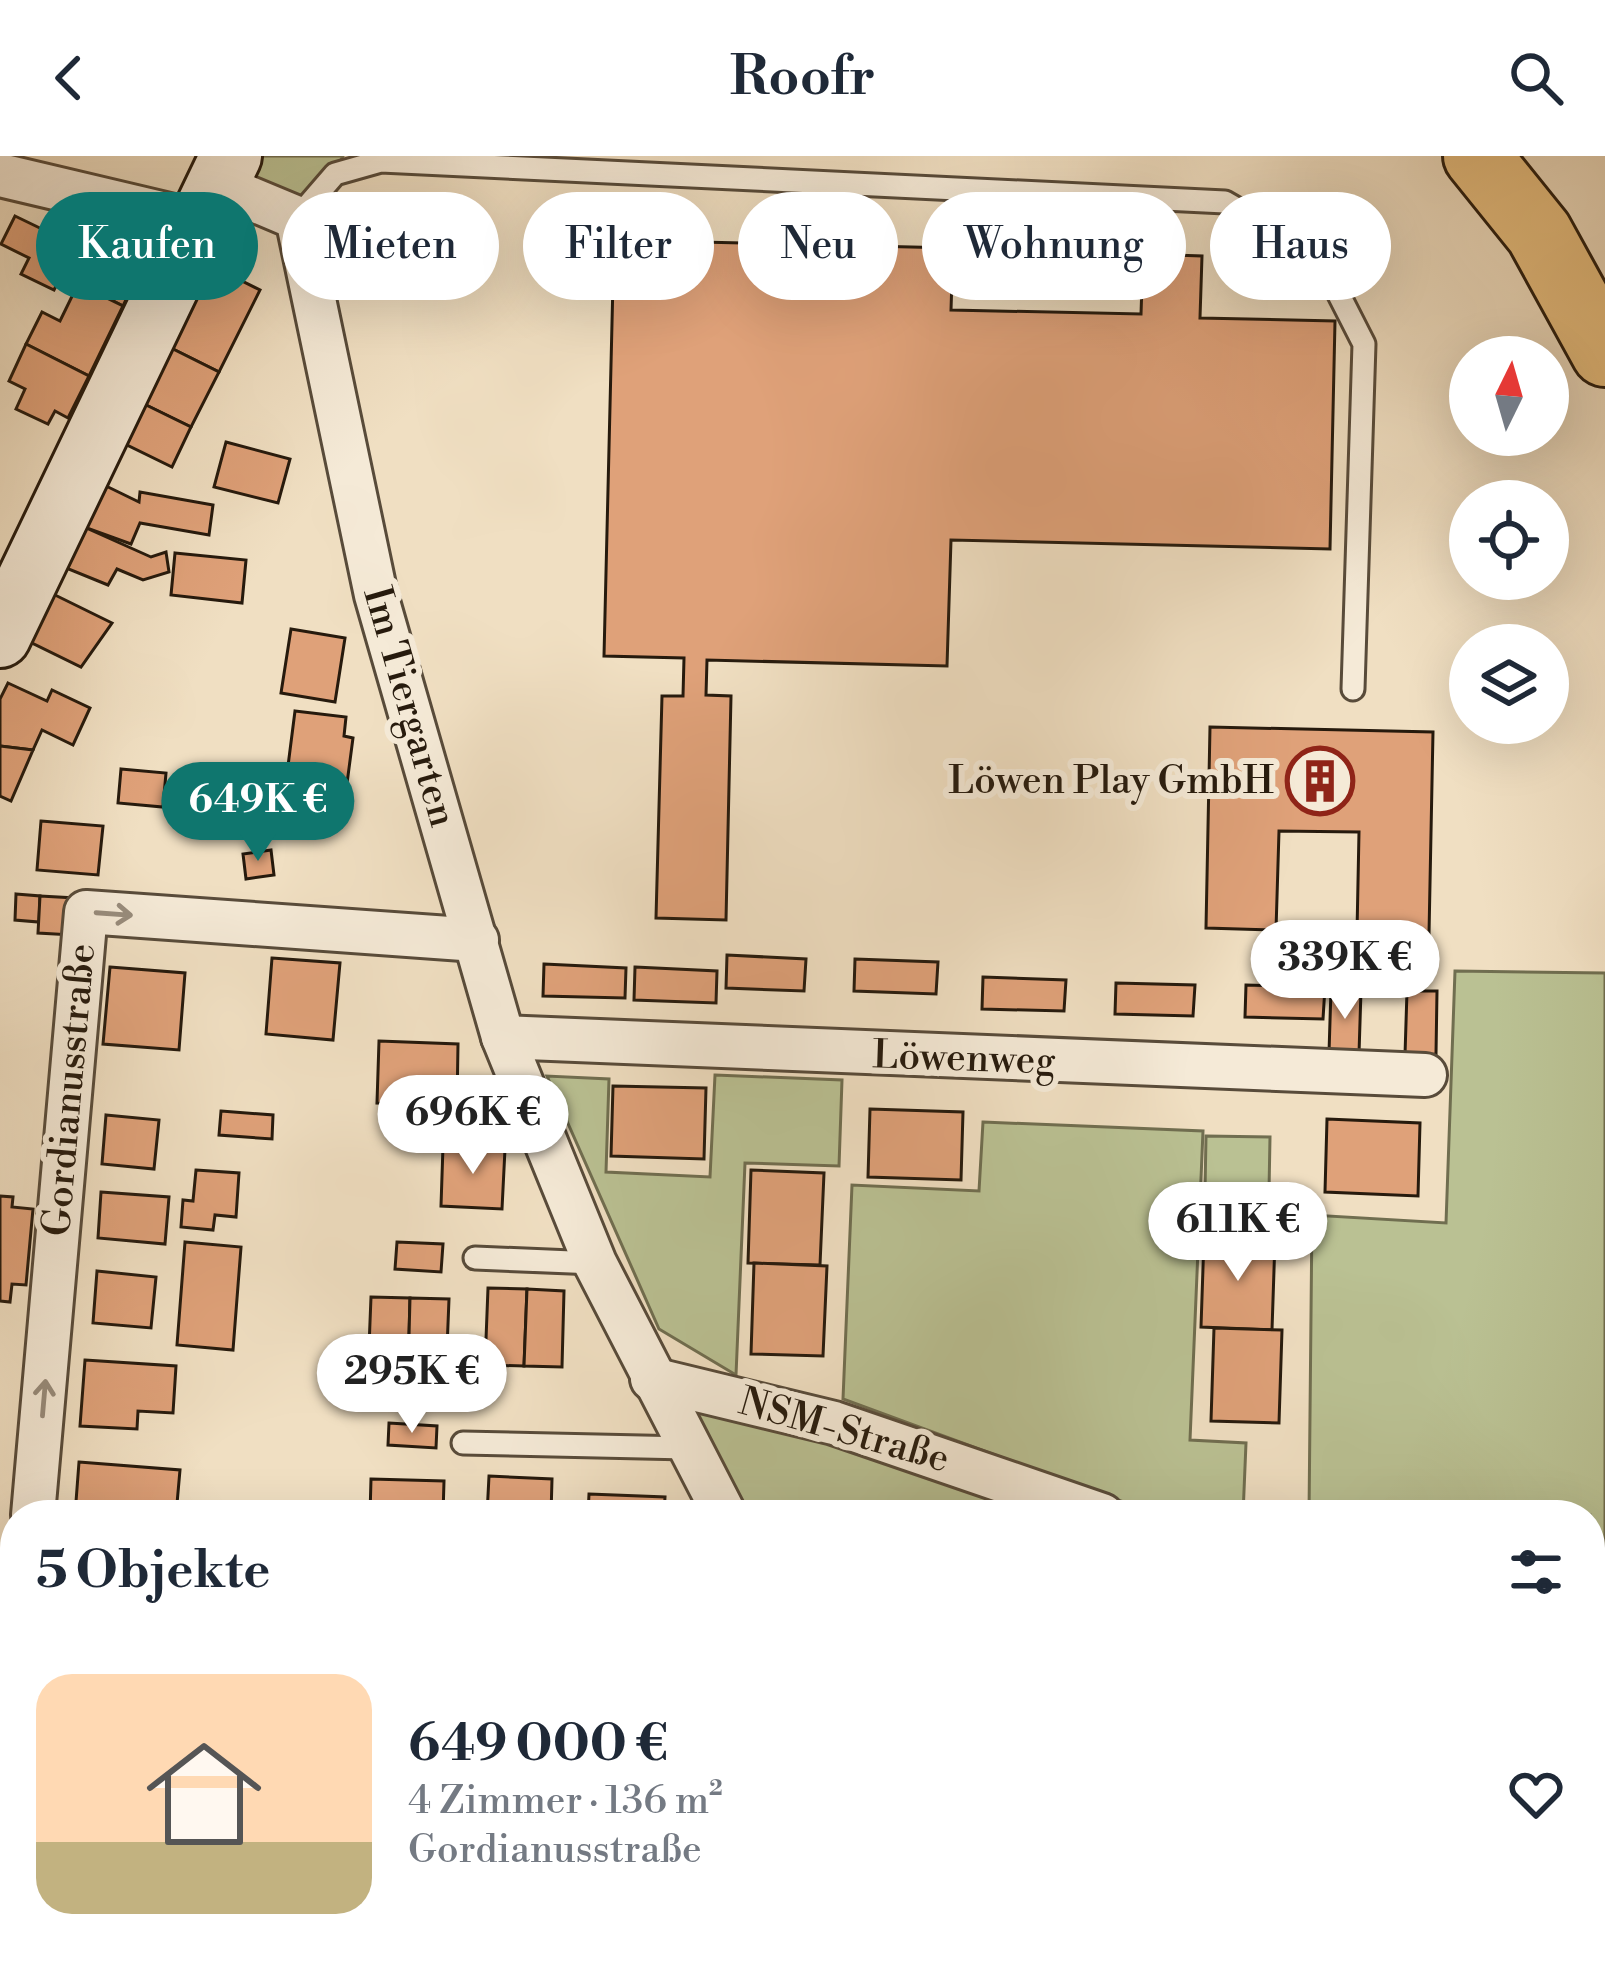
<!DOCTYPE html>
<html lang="de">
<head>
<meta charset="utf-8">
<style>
  :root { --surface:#fff; --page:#f2f2f3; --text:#1f2937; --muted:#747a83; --accent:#0f766e }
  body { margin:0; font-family:"Libre Bodoni",serif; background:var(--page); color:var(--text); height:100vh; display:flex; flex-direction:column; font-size:45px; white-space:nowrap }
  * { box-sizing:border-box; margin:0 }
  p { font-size:39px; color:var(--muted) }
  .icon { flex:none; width:66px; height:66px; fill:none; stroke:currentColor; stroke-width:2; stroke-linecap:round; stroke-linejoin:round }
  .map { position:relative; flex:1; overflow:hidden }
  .side { position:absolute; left:0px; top:1344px; width:1605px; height:471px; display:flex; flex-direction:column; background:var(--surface); border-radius:48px 48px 0 0; box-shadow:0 12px 48px #0002 }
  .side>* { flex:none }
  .hud { position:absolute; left:36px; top:36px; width:1533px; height:108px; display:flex; gap:24px }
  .needle { width:78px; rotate:5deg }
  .controls { position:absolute; left:1449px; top:180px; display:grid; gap:24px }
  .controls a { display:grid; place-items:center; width:120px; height:120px; border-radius:50%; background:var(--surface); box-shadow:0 12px 48px #0002; font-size:60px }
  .price { position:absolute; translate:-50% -102px; padding:0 27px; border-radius:42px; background:#fff; color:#222; font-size:39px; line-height:78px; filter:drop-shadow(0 3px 6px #0008) }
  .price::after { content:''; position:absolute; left:50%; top:72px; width:36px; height:27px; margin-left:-18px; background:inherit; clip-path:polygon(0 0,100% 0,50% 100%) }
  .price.active { background:var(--accent); color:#fff }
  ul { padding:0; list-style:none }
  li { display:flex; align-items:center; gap:36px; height:300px; padding:0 36px }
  li span { display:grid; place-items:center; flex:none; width:336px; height:240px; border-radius:36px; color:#555 }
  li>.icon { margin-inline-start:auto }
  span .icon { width:144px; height:144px; fill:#fffc; stroke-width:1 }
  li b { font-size:51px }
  h2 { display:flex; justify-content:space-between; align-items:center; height:144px; padding:0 36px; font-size:51px }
  .pill { padding:0 42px; border-radius:54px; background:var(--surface); box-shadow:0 12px 48px #0002; font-size:42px; line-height:108px }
  .pill.active { background:var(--accent); color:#fff }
  header { display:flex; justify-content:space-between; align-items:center; height:156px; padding:0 36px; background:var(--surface); font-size:54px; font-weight:600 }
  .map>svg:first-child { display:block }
  .green { fill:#bac193; stroke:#706e50; stroke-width:3 }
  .building { fill:#dfa179; stroke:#261a0d; stroke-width:3 }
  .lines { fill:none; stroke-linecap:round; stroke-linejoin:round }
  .lane-casing { stroke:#584b3a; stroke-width:27 }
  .street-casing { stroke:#584b3a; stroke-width:48 }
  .secondary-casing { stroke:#261a0d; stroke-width:66 }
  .highway-casing { stroke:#261a0d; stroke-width:72 }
  .lane { stroke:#f5ead7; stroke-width:21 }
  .street { stroke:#f5ead7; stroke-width:42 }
  .secondary { stroke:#f5ead7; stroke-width:60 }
  .highway { stroke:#e8c081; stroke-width:66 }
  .oneway { stroke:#988c7c }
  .labels { text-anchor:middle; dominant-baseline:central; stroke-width:12; stroke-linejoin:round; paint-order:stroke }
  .street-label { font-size:39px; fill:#261a0d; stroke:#f5ead7 }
  .poi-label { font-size:39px; fill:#261a0d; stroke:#f5ead7; text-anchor:end }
</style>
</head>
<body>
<header><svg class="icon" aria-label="back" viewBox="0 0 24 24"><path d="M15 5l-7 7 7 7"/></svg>Roofr<svg class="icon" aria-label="search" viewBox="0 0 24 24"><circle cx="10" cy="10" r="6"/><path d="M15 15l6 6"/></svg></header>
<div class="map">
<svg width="1605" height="1814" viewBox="0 0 1605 1814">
  <rect width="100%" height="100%" fill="#f0dfc2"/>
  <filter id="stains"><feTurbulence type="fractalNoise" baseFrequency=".00167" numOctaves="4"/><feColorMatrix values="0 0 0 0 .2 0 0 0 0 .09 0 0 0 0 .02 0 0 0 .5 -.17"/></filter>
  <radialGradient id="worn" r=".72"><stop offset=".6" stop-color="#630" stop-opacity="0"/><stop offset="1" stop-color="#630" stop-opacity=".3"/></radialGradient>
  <g class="green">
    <path d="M247,0H343L310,64L249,18Z"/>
    <path d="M1455,815L1605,817V1814H997L989,1800H1590V1359H1309L1312,1059L1446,1067Z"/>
    <path d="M715,919L842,924L839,1010L745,1007L736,1219L659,1173L547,920L609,923L606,1016L710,1021Z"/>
    <path d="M983,966L1203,975L1190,1284L1246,1287L1243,1359H1159L843,1243L852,1029L979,1035Z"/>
    <path d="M1206,980L1270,981L1269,1035L1205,1034Z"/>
    <path d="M671,1242L824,1286L1035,1359H740Z"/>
  </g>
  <g class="building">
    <path d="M15,60L73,88L80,74L144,106L123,150L62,118L54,134L21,118L29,102L1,88Z"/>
    <path d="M614,84L953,92L951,154L1141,158L1143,98L1202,100L1200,162L1335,165L1330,393L951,384L947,510L707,504L706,539L731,540L726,764L656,762L662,540H683L684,502L604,500Z"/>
    <path d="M210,109L260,134L219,216L169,191Z"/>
    <path d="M78,128L123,150L89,220L26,188L42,156L60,165Z"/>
    <path d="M26,188L89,220L68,262L55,255L48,268L16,253L25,233L9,225Z"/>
    <path d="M169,191L219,216L191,271L142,247Z"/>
    <path d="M142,247L191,271L172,311L123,287Z"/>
    <path d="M226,286L290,303L278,347L214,331Z"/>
    <path d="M104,329L139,346L140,336L213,349L209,379L140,367L131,388L84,371Z"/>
    <path d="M84,371L151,401L166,396L169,416L143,424L117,413L108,429L66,412Z"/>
    <path d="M175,397L246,404L242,447L171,439Z"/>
    <path d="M53,438L112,467L81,511L30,486Z"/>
    <path d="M291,473L345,482L335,546L281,537Z"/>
    <path d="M8,527L47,545L52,534L90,552L73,589L42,574L33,594L0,590V543Z"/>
    <path d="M295,555L346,561L344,580L353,582L344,650L325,647L323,660L288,656L290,639L274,637L278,608L288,610Z"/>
    <path d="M1210,571L1433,576L1429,778L1357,776L1359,676L1279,675L1276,774L1206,772Z"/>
    <path d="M0,590L33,594L11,645L0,640Z"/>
    <path d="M121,613L166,617L163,651L118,647Z"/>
    <path d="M41,665L103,670L98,719L37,714Z"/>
    <path d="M271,694L274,719L246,723L243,698Z"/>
    <path d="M16,738L40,740L39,766L15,764Z"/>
    <path d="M40,740L75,742L72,779L38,777Z"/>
    <path d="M727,799L806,803L804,835L726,832Z"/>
    <path d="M272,802L340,807L333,884L266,878Z"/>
    <path d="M855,803L938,806L936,838L854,835Z"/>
    <path d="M544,808L626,812L625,842L543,840Z"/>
    <path d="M110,811L185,817L179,894L103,888Z"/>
    <path d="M635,811L717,815L716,847L634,844Z"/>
    <path d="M983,821L1066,824L1064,855L982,853Z"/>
    <path d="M1116,827L1195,829L1193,860L1115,858Z"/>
    <path d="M1246,829L1325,831L1323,863L1245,861Z"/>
    <path d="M1331,833L1361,834L1359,898L1329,897Z"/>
    <path d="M1407,835H1437L1436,898L1405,899Z"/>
    <path d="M379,885L458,888L457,950L377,947Z"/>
    <path d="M613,930L706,932L704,1003L611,1000Z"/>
    <path d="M870,953L963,956L961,1024L868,1021Z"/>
    <path d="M221,955L273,959L272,983L219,979Z"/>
    <path d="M106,959L159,964L154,1013L102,1008Z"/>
    <path d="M1327,963L1420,967L1418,1040L1325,1036Z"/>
    <path d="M443,990L505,993L502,1053L441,1050Z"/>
    <path d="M196,1014L239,1017L236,1061L215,1059L213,1074L181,1071L183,1044L193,1045Z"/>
    <path d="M751,1014L824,1017L820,1109L748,1107Z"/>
    <path d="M101,1036L169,1041L165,1088L98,1082Z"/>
    <path d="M0,1040L13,1041L12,1051L33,1053L26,1129L12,1128L10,1146L0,1145Z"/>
    <path d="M1204,1082L1275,1084L1272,1174L1201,1171Z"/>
    <path d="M185,1086L241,1091L233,1194L177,1189Z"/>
    <path d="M397,1086L443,1088L441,1116L395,1113Z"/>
    <path d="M754,1107L827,1110L823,1200L751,1198Z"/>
    <path d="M97,1115L156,1121L151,1172L93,1167Z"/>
    <path d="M488,1132L527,1133L524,1210L485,1209Z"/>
    <path d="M527,1133L564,1135L562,1211L524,1210Z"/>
    <path d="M371,1141L410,1142L408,1217L368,1216Z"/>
    <path d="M410,1142L449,1143L446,1218L408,1217Z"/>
    <path d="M1214,1172L1282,1174L1279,1267L1211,1265Z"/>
    <path d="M85,1204L176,1210L173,1257L138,1255L137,1273L80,1270Z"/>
    <path d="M389,1267L437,1270L436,1292L388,1289Z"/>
    <path d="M79,1306L180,1314L176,1359H75Z"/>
    <path d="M489,1320L552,1323L551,1359H487Z"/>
    <path d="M371,1323L444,1325L443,1359H370Z"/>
    <path d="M589,1338L665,1341L664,1359H588Z"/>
    <path d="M0,1689L15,1698V1757L8,1753L0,1767Z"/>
  </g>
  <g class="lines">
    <defs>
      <g id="lane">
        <path d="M297,62L335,18L381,5L1225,46L1289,83L1335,131L1364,188L1353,533"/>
        <path d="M475,1102L595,1107"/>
        <path d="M463,1287L687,1292"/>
        <path d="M0,1641L15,1642"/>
      </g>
      <g id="street">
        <path d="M0,19L199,66"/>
        <path d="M218,29L297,62L376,439L503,881L595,1107L725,1359"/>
        <path d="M503,881L1425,919"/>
        <path d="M652,1223L834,1267L1102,1359"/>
        <path d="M33,1359L86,756L477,784"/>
        <path d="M0,1598L15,1513"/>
        <path d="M976,1800L980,1814"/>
      </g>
      <path id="secondary" d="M0,481L231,0"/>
      <path id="highway" d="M1477,0L1539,77L1605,197"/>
    </defs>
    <use href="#lane" class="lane-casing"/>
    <use href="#street" class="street-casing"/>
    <use href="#secondary" class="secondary-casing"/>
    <use href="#highway" class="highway-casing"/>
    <use href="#lane" class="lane"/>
    <use href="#street" class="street"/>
    <use href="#secondary" class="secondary"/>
    <use href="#highway" class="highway"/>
  </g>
  <defs><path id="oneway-shaft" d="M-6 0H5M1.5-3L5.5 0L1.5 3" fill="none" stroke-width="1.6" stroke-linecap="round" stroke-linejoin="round" transform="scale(3)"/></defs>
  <g class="oneway">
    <use href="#oneway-shaft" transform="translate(114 758) rotate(4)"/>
    <use href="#oneway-shaft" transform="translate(44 1242) rotate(-85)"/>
  </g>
  <defs>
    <symbol id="building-ring" viewBox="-11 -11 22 22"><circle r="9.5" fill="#f5ead7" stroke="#8f2418" stroke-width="1.5"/><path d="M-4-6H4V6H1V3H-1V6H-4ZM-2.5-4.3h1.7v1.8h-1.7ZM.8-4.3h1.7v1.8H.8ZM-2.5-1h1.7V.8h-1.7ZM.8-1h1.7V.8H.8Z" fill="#8f2418"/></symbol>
  </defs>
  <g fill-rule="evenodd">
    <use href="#building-ring" x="1282" y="587" width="76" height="76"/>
  </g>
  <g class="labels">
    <g class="street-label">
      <text transform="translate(409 551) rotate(74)">Im Tiergarten</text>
      <text transform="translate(964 903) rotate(2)">Löwenweg</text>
      <text transform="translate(70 934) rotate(-85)">Gordianusstraße</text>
      <text transform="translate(844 1275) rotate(16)">NSM-Straße</text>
    </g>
    <g class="poi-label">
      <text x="1274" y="625">Löwen Play GmbH</text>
    </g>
  </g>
  <rect width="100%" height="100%" filter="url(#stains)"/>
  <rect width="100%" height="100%" fill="url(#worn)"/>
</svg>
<div class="controls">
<a><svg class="needle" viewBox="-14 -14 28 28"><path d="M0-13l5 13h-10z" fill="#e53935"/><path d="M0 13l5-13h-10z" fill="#747a83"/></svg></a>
<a><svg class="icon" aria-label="locate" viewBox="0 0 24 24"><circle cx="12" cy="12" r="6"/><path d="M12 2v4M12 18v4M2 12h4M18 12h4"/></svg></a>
<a><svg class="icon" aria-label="layers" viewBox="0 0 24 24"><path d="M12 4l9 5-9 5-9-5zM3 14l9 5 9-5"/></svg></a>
</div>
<b class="price active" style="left:258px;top:708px">649K €</b>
<b class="price" style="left:1345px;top:866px">339K €</b>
<b class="price" style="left:473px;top:1021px">696K €</b>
<b class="price" style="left:1238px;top:1128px">611K €</b>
<b class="price" style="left:412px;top:1280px">295K €</b>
<div class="hud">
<a class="pill active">Kaufen</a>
<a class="pill">Mieten</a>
<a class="pill">Filter</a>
<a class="pill">Neu</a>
<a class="pill">Wohnung</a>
<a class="pill">Haus</a>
</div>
<section class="side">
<h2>5 Objekte<svg class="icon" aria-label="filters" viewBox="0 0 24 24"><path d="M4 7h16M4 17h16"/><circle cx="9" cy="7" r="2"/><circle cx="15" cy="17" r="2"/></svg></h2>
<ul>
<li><span style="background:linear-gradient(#ffd9b3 70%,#c2b280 0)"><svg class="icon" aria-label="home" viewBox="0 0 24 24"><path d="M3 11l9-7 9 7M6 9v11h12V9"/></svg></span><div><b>649 000 €</b><p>4 Zimmer · 136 m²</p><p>Gordianusstraße</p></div><svg class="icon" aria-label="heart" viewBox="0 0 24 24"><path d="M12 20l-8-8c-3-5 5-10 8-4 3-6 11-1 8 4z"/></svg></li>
</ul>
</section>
</div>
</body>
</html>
